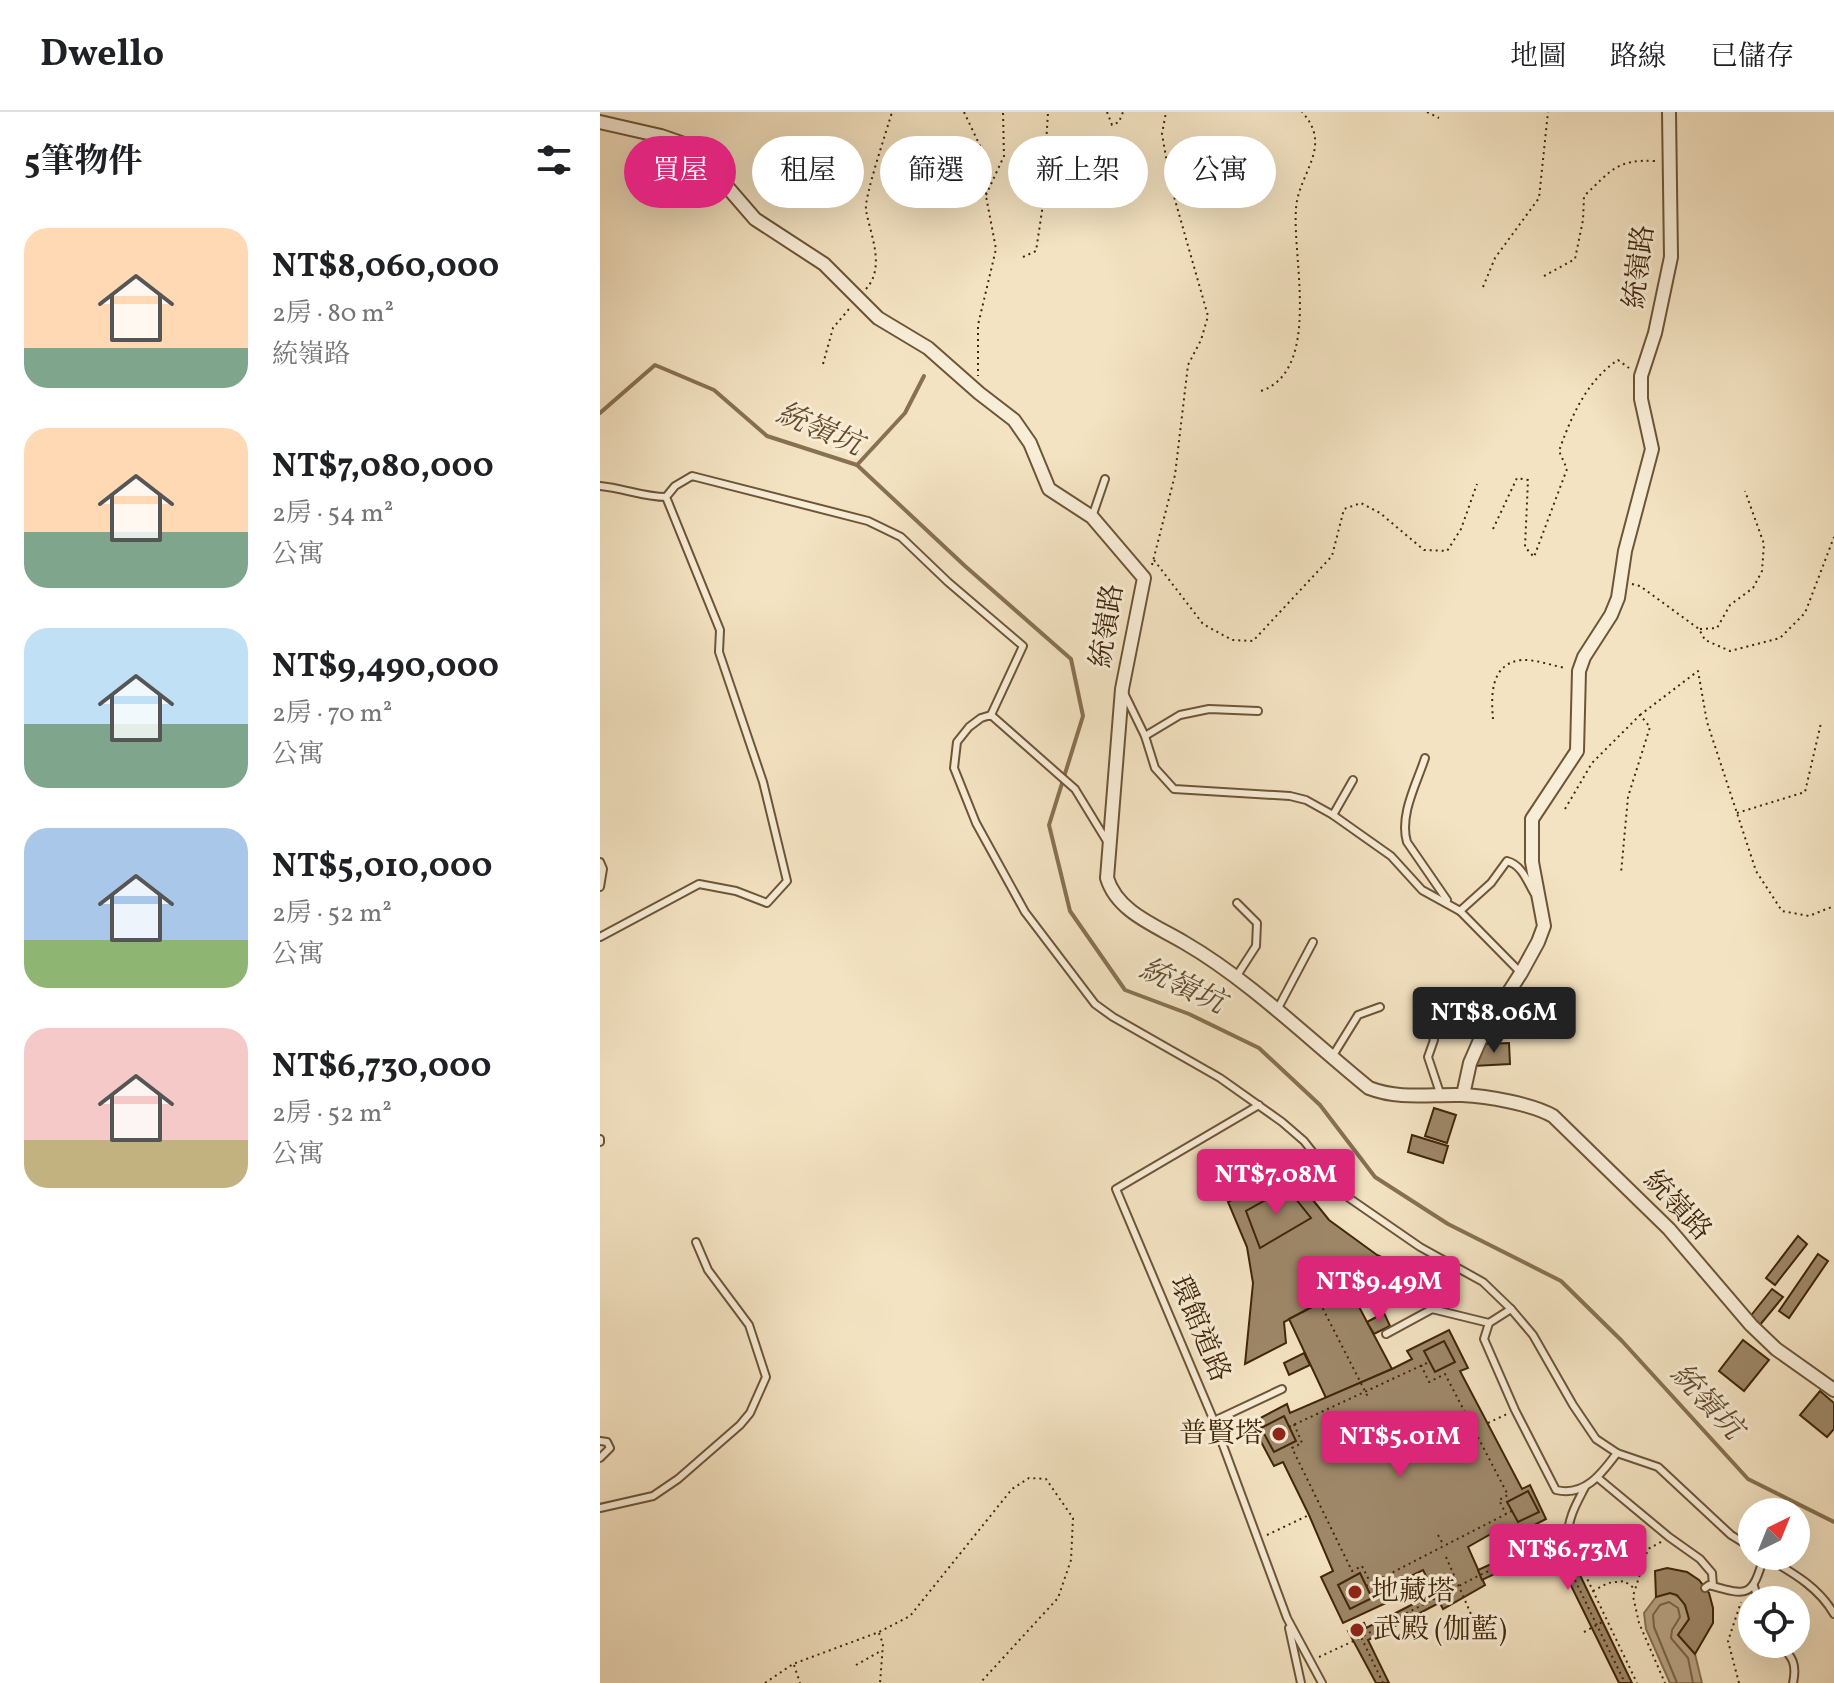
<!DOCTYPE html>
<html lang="zh-TW">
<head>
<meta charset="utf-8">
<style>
  :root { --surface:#fff; --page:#f2f2f2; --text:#202124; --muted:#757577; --line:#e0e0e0; --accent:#db2777 }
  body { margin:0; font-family:Vollkorn,"Noto Serif TC",serif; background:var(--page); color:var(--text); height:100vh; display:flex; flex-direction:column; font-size:30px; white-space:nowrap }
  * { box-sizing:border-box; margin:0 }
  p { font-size:26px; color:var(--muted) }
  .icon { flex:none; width:44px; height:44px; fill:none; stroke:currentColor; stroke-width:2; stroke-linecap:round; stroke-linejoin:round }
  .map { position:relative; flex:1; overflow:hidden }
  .panel { display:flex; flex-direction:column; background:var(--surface); width:600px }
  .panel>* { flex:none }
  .top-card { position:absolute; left:24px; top:24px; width:760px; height:72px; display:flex; gap:16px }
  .needle { width:52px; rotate:43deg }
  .tools { position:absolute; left:1138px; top:1386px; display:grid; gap:16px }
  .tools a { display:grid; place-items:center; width:72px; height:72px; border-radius:50%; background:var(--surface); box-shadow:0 8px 32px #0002; font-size:40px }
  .price { position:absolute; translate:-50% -68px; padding:0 18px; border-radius:8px; background:var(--accent); color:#fff; font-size:26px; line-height:52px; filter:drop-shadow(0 2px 4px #0008) }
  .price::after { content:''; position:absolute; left:50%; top:48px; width:24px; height:18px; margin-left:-12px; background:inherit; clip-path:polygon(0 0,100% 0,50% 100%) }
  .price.selected { background:#222; color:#fff }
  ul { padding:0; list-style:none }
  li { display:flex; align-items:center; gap:24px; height:200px; padding:0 24px }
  li span { display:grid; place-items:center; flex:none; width:224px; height:160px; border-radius:24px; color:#555 }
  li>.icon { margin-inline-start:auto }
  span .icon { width:96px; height:96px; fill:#fffc; stroke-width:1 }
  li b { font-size:34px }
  h2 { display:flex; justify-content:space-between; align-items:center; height:96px; padding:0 24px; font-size:34px }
  .pill { padding:0 28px; border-radius:36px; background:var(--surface); box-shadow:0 8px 32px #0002; font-size:28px; line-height:72px }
  .pill.selected { background:var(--accent); color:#fff }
  header { display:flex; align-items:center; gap:48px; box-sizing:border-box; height:112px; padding:0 40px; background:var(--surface); border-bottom:2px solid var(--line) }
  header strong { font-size:38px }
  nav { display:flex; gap:44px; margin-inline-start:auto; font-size:28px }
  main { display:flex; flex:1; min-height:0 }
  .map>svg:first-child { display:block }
  .water { fill:#b7a383; stroke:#877152; stroke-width:2 }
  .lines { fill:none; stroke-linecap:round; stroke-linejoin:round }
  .shore { stroke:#7c6446; stroke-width:2 }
  .stream { stroke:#877152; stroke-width:4 }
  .building { fill:#9e8869; stroke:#402608; stroke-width:2 }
  .service-casing { stroke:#6d5536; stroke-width:10 }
  .minor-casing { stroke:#6d5536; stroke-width:16 }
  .path { stroke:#402608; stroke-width:2; stroke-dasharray:2 4; stroke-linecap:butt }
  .service { stroke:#f8edd7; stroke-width:6 }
  .minor { stroke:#f8edd7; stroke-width:12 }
  .poi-dot { fill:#8f2418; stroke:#f8edd7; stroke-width:3 }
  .labels { text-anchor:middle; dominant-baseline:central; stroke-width:6; stroke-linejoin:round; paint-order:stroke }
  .street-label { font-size:28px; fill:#402608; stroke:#f8edd7 }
  .poi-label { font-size:28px; fill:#402608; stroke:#f8edd7; text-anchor:start }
  .water-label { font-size:30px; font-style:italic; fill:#644c2d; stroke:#f8edd7 }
</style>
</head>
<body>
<header>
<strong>Dwello</strong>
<nav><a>地圖</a><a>路線</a><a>已儲存</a></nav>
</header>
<main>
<section class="panel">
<h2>5筆物件<svg class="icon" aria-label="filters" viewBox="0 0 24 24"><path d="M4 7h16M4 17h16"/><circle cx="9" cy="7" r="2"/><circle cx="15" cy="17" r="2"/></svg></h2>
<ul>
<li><span style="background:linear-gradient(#ffd9b3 75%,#7fa58c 0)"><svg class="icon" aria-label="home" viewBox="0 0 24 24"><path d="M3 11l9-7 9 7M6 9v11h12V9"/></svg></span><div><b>NT$8,060,000</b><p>2房 · 80 m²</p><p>統嶺路</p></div></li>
<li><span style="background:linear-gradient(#ffd9b3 65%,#7fa58c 0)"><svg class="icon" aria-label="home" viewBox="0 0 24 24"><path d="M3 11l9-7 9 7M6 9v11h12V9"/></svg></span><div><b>NT$7,080,000</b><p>2房 · 54 m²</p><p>公寓</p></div></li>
<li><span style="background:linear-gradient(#bfe0f5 60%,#7fa58c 0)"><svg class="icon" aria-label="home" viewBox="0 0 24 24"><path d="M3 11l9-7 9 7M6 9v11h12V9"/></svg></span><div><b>NT$9,490,000</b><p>2房 · 70 m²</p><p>公寓</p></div></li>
<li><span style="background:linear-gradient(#a9c7e8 70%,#8fb573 0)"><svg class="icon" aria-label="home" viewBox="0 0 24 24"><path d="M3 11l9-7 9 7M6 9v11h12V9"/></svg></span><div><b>NT$5,010,000</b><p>2房 · 52 m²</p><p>公寓</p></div></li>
<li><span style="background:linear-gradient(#f6c9c9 70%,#c2b280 0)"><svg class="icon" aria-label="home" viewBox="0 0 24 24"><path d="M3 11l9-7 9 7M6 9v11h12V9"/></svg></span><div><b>NT$6,730,000</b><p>2房 · 52 m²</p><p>公寓</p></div></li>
</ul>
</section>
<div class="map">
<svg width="1234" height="1571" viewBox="0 0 1234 1571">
  <rect width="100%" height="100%" fill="#f4e3c2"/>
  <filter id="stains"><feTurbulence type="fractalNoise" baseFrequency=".0025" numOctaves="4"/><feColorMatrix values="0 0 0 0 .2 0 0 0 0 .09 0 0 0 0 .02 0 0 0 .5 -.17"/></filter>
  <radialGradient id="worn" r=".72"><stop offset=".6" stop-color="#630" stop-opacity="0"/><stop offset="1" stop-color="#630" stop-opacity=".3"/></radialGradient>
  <path class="water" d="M1070,1481C1083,1485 1086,1494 1089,1507L1078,1523L1095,1542L1102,1571H1070L1046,1517L1044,1501L1056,1485Z"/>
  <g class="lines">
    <path class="shore" d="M1077,1571L1054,1515L1053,1503L1060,1493L1069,1490L1078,1496L1080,1505L1072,1518L1071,1526L1088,1546L1093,1571"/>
    <g class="stream">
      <path d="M0,301L55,253L114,278L167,324L257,353L365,454L471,547L483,604L449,713L470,799L525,878L589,902L659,936L720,993L775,1065L848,1112L961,1169L1022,1229L1148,1367L1234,1410"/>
      <path d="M257,353L305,301L324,264"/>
    </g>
  </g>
  <g class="building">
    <path d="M909,931L910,952L874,954L882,932Z"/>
    <path d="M834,996L856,1003L847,1031L825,1024Z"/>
    <path d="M812,1023L848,1034L843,1051L808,1040Z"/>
    <path d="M688,1057L729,1108L777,1143L822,1163L779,1182L762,1167L684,1210L686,1231L645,1252L653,1171L647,1135L628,1090Z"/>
    <path d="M687,1076L711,1106L660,1136L646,1099Z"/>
    <path d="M1198,1124L1207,1132L1175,1173L1166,1166Z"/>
    <path d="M1218,1142L1228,1149L1189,1206L1179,1199Z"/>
    <path d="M749,1176L792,1257L726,1286L689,1207Z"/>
    <path d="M1172,1177L1183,1185L1159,1214L1149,1206Z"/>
    <path d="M784,1201L790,1214L774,1222L767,1210Z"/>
    <path d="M849,1218L868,1256L860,1259L922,1377L930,1373L946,1407L911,1425L905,1414L868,1435L885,1473L843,1497L823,1458L780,1479L786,1491L743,1511L721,1465L733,1459L709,1403L683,1350L674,1354L651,1311L687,1292L690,1301L792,1257L812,1247L807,1239Z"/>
    <path d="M1143,1228L1169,1248L1144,1279L1119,1259Z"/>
    <path d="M844,1229L855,1250L835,1260L824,1239Z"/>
    <path d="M704,1241L710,1253L689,1263L684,1251Z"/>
    <path d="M1220,1279L1234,1291V1317L1227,1325L1200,1303Z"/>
    <path d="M684,1304L696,1329L674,1340L661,1316Z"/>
    <path d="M928,1379L939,1400L918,1410L907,1390Z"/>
    <path d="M961,1416L968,1431L965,1432L1032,1571H1019L952,1435L882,1468L878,1458L948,1426L944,1423Z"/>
    <path d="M1067,1456L1087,1460L1099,1468L1109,1481L1113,1496V1511L1095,1542L1078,1523L1089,1507L1085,1493L1077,1483L1070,1481L1056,1485L1055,1459Z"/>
    <path d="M760,1461L772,1486L750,1497L738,1473Z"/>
    <path d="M835,1481L839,1491L768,1528L789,1571H776L748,1519L764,1511L766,1516Z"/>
  </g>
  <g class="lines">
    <defs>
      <g id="service">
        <path d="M0,374C23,376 43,385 66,385"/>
        <path d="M492,405L505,367"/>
        <path d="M525,583L545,624L555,656L574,677L690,684L706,688L733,703L791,744L822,778L860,799L891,771L907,749C922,753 927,769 934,781"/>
        <path d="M545,624L580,603L609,597L658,599"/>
        <path d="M825,646C817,671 799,703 807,730L847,788"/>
        <path d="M733,703L753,668"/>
        <path d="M508,731L475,677L391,603L381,606L369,615L357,630L354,656L376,711L425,800L495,892L513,905L620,966L682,1010L704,1029L749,1086L820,1135L883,1170L911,1197L933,1223L973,1293L996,1327L1017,1341L1058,1355L1131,1423L1152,1436"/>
        <path d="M0,750L3,757L0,775"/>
        <path d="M860,799L921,861"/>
        <path d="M0,825L99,772L136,779L167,791L187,769L163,670L119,540L120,518L66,385L75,374L92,364L268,409L301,425L348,470L423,534L391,603"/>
        <path d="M636,865L656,834L657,811L637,791"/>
        <path d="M840,887L884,919"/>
        <path d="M677,898L713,830"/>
        <path d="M827,909L834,928L828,945L841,984"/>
        <path d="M732,945L758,903L780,895"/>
        <path d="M659,993L516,1077L614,1309L687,1506L722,1571"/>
        <path d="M0,1027V1030"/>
        <path d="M911,1197L889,1211L884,1227L915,1298L956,1378C985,1385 1002,1361 1017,1341"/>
        <path d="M786,1222L832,1197L889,1211"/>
        <path d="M614,1309L682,1277"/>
        <path d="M0,1329L7,1330L10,1336L0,1346"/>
        <path d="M998,1366L1069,1425L1100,1447L1112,1461L1113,1474"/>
        <path d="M0,1396L53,1384L78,1367L140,1313L150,1301L166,1265L149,1213L108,1158L96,1130"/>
        <path d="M968,1424C968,1405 977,1391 985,1375"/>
        <path d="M1164,1444C1191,1460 1218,1474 1234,1502"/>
        <path d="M1154,1474L1158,1488"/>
        <path d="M1105,1476L1109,1473C1148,1484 1152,1486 1164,1444"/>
        <path d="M689,1516L701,1571"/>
        <path d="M1179,1532C1193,1545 1197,1552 1193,1571"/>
      </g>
      <g id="minor">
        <path d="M0,10L61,24L84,32L110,55L155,107L224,152L278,206L328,236L379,281L414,308L430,331L449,377L492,405L544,466L522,577L507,766C517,800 557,814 585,831C649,868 711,929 769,976C800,988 830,982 862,983C887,984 932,992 953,1004L1069,1117L1151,1213L1176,1237L1234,1278"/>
        <path d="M863,983L870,951L884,919L921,861L938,830L944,814L932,750V707L977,639L979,559L984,545L1011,503L1018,486L1025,439L1052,337L1041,287V264L1055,221L1071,145L1069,0"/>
      </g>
    </defs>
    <use href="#service" class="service-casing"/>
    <use href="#minor" class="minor-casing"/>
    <g class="path">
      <path d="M364,0L381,36L386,84L396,137L378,213V264"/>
      <path d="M507,0L512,13L519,10L523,0"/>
      <path d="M827,0L839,6"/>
      <path d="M386,83L404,44L403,0"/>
      <path d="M423,145L436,139L442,99L448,0"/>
      <path d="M944,164L975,147L983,108L984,84C1011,59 1016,47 1055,49"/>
      <path d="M883,175L895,146L939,86L948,0"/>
      <path d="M266,177C286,155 270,122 266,98C264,85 287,18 292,0"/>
      <path d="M223,252L233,216L249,197"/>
      <path d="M661,279C722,258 692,146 696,97C698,61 734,35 702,0"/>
      <path d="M893,417L917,366L928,368L925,435L934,445L967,357L959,339C971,305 987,268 1018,248L1029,256"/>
      <path d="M554,448L603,512L632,528L653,529L732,444L744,397L761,391L780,401L824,438L847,439L861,417L877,372"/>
      <path d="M552,453L575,363L588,253L601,228L608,204L571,74L562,22L566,0"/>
      <path d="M1032,472L1040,474L1099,517L1105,528L1130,539L1180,526L1205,501L1234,425"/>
      <path d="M1100,517L1117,516L1130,493L1153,476L1162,459L1164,432L1145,379"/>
      <path d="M1040,603L1098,559L1107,610L1156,759L1182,799L1209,804L1234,794"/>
      <path d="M893,607C891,584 890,551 922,548C935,547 953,554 966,556"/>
      <path d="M965,697L992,651L1040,603L1050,615L1028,685L1021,761"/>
      <path d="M1137,701L1205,680L1221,611"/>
      <path d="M720,1191L768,1285"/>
      <path d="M821,1253L829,1270L845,1262L908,1383L899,1388L906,1402"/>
      <path d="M888,1311L907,1302"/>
      <path d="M694,1312L702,1331L692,1336L752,1459L762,1454L771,1472"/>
      <path d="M689,1315L829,1250"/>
      <path d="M667,1423L709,1403"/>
      <path d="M838,1423L843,1432"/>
      <path d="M1061,1430L1048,1437L1033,1484L1039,1511L1065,1571"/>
      <path d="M972,1435L1037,1571"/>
      <path d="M846,1445L874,1509"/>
      <path d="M766,1474L912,1399"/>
      <path d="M993,1479L1008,1471L1024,1469L1034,1476"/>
      <path d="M984,1520L1004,1509"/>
      <path d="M279,1521L283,1532L280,1571"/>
      <path d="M719,1545L760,1526"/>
      <path d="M194,1553L200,1571"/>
      <path d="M256,1553L279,1540"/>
      <path d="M165,1571L193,1552L279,1520L310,1504L412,1377L429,1366L446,1367L473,1406L471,1448L458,1486L380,1571"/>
      <path d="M783,1571L761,1525L880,1463L956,1429L1025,1571"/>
      <path d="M1139,1571L1128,1529L1141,1490"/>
    </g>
    <use href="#service" class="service"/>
    <use href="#minor" class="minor"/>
  </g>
  <g class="poi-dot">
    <circle cx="679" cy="1322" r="8"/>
    <circle cx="755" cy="1480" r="8"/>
    <circle cx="757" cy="1518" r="8"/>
  </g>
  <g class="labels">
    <g class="street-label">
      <text transform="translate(1040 155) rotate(-83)">統嶺路</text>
      <text transform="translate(508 514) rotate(-81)">統嶺路</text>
      <text transform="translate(1077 1094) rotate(47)">統嶺路</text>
      <text transform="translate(599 1217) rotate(67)">環館道路</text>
    </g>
    <g class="poi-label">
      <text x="663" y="1322" text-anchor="end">普賢塔</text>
      <text x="771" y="1480">地藏塔</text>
      <text x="773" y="1518">武殿 (伽藍)</text>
    </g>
    <g class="water-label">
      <text transform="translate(219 318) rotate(23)">統嶺坑</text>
      <text transform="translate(582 875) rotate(25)">統嶺坑</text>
      <text transform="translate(1106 1290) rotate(47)">統嶺坑</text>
    </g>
  </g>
  <rect width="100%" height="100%" filter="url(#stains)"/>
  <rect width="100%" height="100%" fill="url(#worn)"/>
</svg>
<div class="tools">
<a><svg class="needle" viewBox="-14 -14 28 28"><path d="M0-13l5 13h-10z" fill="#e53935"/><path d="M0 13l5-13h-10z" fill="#757577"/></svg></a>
<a><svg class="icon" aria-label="locate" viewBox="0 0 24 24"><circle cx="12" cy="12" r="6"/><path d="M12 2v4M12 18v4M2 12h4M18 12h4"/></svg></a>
</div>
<b class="price selected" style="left:894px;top:943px">NT$8.06M</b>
<b class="price" style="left:676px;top:1105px">NT$7.08M</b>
<b class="price" style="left:779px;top:1212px">NT$9.49M</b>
<b class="price" style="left:800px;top:1367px">NT$5.01M</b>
<b class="price" style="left:968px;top:1480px">NT$6.73M</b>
<div class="top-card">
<a class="pill selected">買屋</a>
<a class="pill">租屋</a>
<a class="pill">篩選</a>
<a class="pill">新上架</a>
<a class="pill">公寓</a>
</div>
</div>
</main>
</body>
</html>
